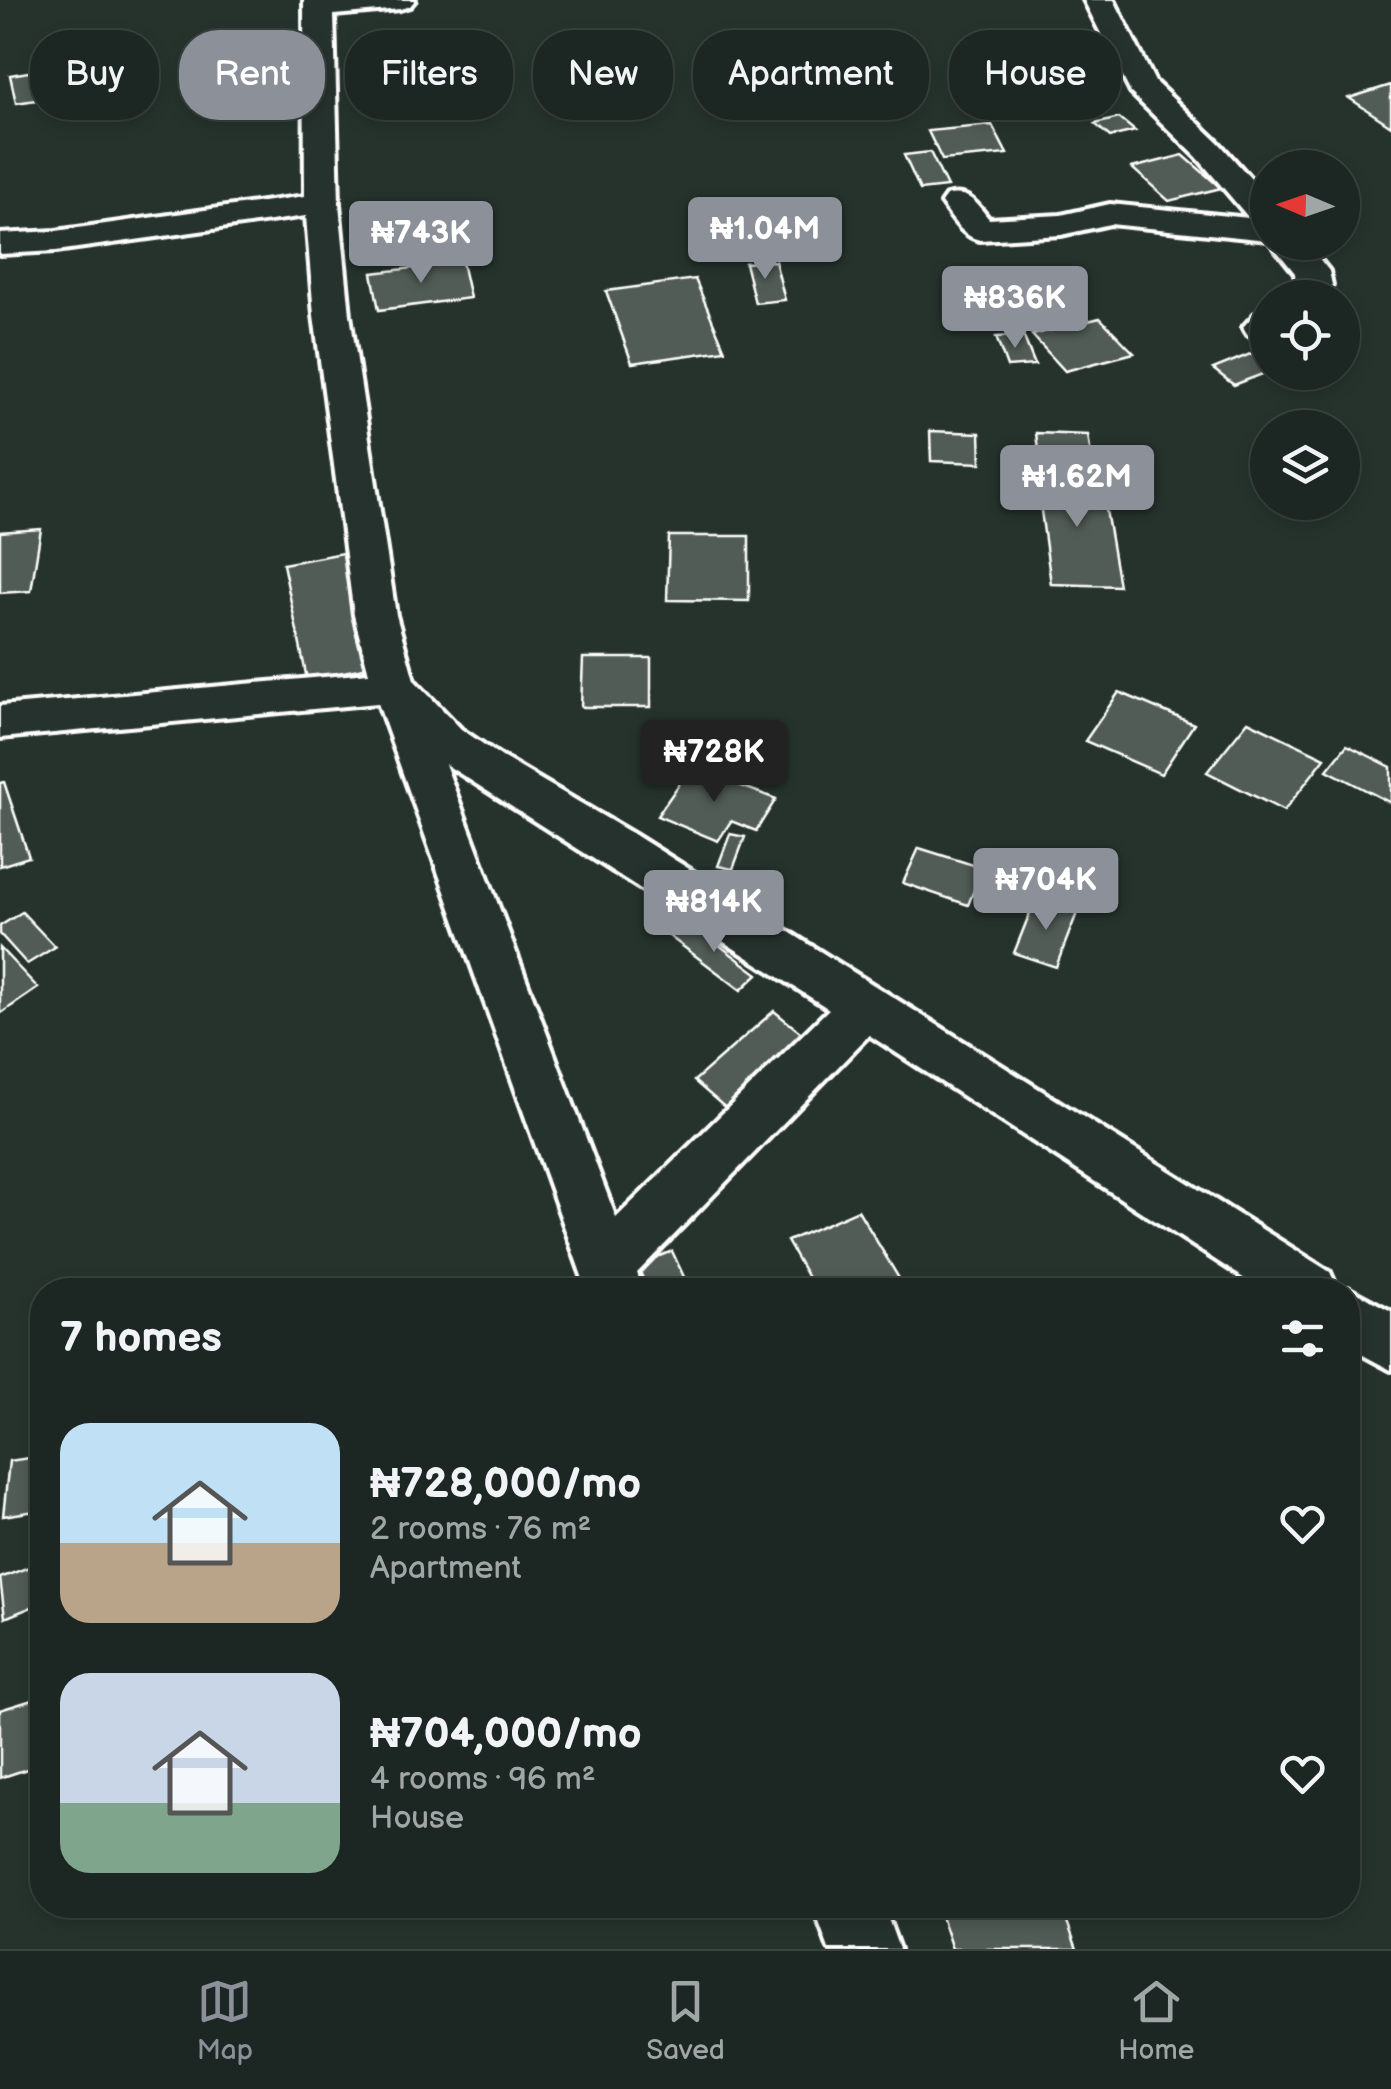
<!DOCTYPE html>
<html lang="en">
<head>
<meta charset="utf-8">
<style>
  :root { --surface:#1c2622; --page:#252e2a; --text:#f1f3f6; --muted:#a0a5a5; --line:#3a4340; --accent:#8c9099 }
  body { margin:0; font-family:"Balsamiq Sans",sans-serif; background:var(--page); color:var(--text); height:100vh; display:flex; flex-direction:column; font-size:38px; white-space:nowrap }
  * { box-sizing:border-box; margin:0 }
  p { font-size:32px; color:var(--muted) }
  .icon { flex:none; width:55px; height:55px; fill:none; stroke:currentColor; stroke-width:2; stroke-linecap:round; stroke-linejoin:round }
  .map { position:relative; flex:1; overflow:hidden }
  .sheet { position:absolute; left:30px; top:1278px; width:1330px; height:640px; display:flex; flex-direction:column; background:var(--surface); border-radius:40px; box-shadow:0 5px 15px #0003,0 0 0 2px var(--line) }
  .sheet>* { flex:none }
  .guide { position:absolute; left:30px; top:30px; width:1332px; height:90px; display:flex; gap:20px }
  .needle { width:65px; rotate:272deg }
  .fabs { position:absolute; left:1250px; top:150px; display:grid; gap:20px }
  .fabs a { display:grid; place-items:center; width:110px; height:110px; border-radius:50%; background:var(--surface); box-shadow:0 5px 15px #0003,0 0 0 2px var(--line); font-size:50px }
  .price { position:absolute; translate:-50% -85px; padding:0 22px; border-radius:10px; background:var(--accent); color:#fff; font-size:32px; line-height:65px; filter:drop-shadow(0 2px 5px #0008) }
  .price::after { content:''; position:absolute; left:50%; top:60px; width:30px; height:22px; margin-left:-15px; background:inherit; clip-path:polygon(0 0,100% 0,50% 100%) }
  .price.selected { background:#222; color:#fff }
  ul { padding:0; list-style:none }
  li { display:flex; align-items:center; gap:30px; height:250px; padding:0 30px }
  li span { display:grid; place-items:center; flex:none; width:280px; height:200px; border-radius:30px; color:#555 }
  li>.icon { margin-inline-start:auto }
  span .icon { width:120px; height:120px; fill:#fffc; stroke-width:1 }
  li b { font-size:42px }
  h2 { display:flex; justify-content:space-between; align-items:center; height:120px; padding:0 30px; font-size:42px }
  .tag { padding:0 35px; border-radius:40px; background:var(--surface); box-shadow:0 5px 15px #0003,0 0 0 2px var(--line); font-size:35px; line-height:90px }
  .tag.selected { background:var(--accent); color:#fff }
  .menu { display:flex; justify-content:space-around; align-items:center; height:140px; border-top:2px solid var(--line); background:var(--surface); font-size:28px; color:var(--muted) }
  .menu a { display:grid; justify-items:center; gap:5px }
  .menu .selected { color:var(--accent) }
  .map>svg:first-child { display:block }
  .building { fill:#515c57; stroke:#fff; stroke-width:2.5 }
  .lines { fill:none; stroke-linecap:round; stroke-linejoin:round }
  .minor-casing { stroke:#fff; stroke-width:8 }
  .minor { fill:#26332d; fill-rule:evenodd }
</style>
</head>
<body>
<div class="map">
<svg width="1391" height="1949" viewBox="0 0 1391 1949">
  <rect width="100%" height="100%" fill="#26332d"/>
  <filter id="ink" filterUnits="userSpaceOnUse"><feTurbulence type="fractalNoise" baseFrequency=".01" numOctaves="2"/><feDisplacementMap in="SourceGraphic" scale="20" xChannelSelector="R" yChannelSelector="G"/><feConvolveMatrix kernelMatrix="1 2 1 2 8 2 1 2 1" color-interpolation-filters="sRGB"/></filter>
  <g filter="url(#ink)">
    <g class="building">
      <path d="M90,62L96,91L16,103L10,75Z"/>
      <path d="M1391,85V126L1349,98Z"/>
      <path d="M287,86L283,112L251,113L255,87Z"/>
      <path d="M1119,118L1135,131L1110,137L1095,124Z"/>
      <path d="M992,125L1007,154L942,160L928,131Z"/>
      <path d="M930,152L947,187L920,190L904,155Z"/>
      <path d="M1183,155L1221,188L1169,201L1132,168Z"/>
      <path d="M775,261L785,300L755,303L745,263Z"/>
      <path d="M462,262L470,298L379,310L372,273Z"/>
      <path d="M695,279L725,350L632,363L606,291Z"/>
      <path d="M1100,318L1134,353L1065,371L1032,335Z"/>
      <path d="M1023,335L1035,365L1007,367L996,337Z"/>
      <path d="M1263,349L1268,352V372L1234,385L1213,369Z"/>
      <path d="M930,431L980,433L981,463L931,461Z"/>
      <path d="M1036,433L1088,435L1092,462L1039,460Z"/>
      <path d="M1036,474L1100,475L1119,586L1051,584Z"/>
      <path d="M41,529L31,591L0,593V532Z"/>
      <path d="M669,536H749V601L667,600Z"/>
      <path d="M343,553L369,667L307,679L283,564Z"/>
      <path d="M583,658H651V707H581Z"/>
      <path d="M1119,692L1194,724L1161,774L1085,741Z"/>
      <path d="M1248,721L1325,758L1284,811L1207,772Z"/>
      <path d="M1347,745L1391,767V803L1327,770Z"/>
      <path d="M691,767L776,799L756,831L731,821L718,841L657,816Z"/>
      <path d="M4,782L29,857L0,866V783Z"/>
      <path d="M730,834L745,837L733,869L718,866Z"/>
      <path d="M919,848L983,868L968,905L903,883Z"/>
      <path d="M1035,900L1077,913L1056,967L1014,953Z"/>
      <path d="M22,912L55,947L27,964L0,934V926Z"/>
      <path d="M687,921L758,974L741,990L669,936Z"/>
      <path d="M0,948L38,988L0,1014Z"/>
      <path d="M774,1011L815,1044L735,1116L694,1081Z"/>
      <path d="M858,1210L906,1290H815L787,1241Z"/>
      <path d="M672,1251L690,1290H648L637,1265Z"/>
      <path d="M42,1456V1510L3,1516L9,1461Z"/>
      <path d="M42,1562V1603L5,1618L0,1578Z"/>
      <path d="M42,1697V1764L0,1778V1710Z"/>
      <path d="M937,1905H1061L1077,1949H952Z"/>
    </g>
    <g class="lines">
      <defs>
        <g id="minor">
          <path d="M304,0H415L410,6L400,9L334,15L339,204L350,315L396,615L414,680L461,729L502,757L635,835L1330,1272L1338,1290H1262L869,1035L637,1273L643,1290H587L378,703L0,738V706L369,673L354,615L314,315L306,216L56,251L0,254V234L56,231L305,196ZM445,764L829,1009L616,1218Z"/>
          <path d="M1084,0H1114L1155,82L1219,143L1268,198V240L1110,224L1061,235L980,240C962,236 952,218 941,203L946,196C969,190 976,203 989,219L1061,215L1110,204L1249,218L1197,157L1131,93Z"/>
          <path d="M1270,242H1306L1329,271L1332,285L1321,298H1283L1296,283L1295,273Z"/>
          <path d="M1268,311V336L1248,335L1243,327L1255,314Z"/>
          <path d="M1348,1288L1391,1311V1370L1348,1347V1290H1344Z"/>
          <path d="M813,1905H883L899,1949H829Z"/>
        </g>
      </defs>
      <use href="#minor" class="minor-casing"/>
      <use href="#minor" class="minor"/>
    </g>
  </g>
</svg>
<div class="fabs">
<a><svg class="needle" viewBox="-14 -14 28 28"><path d="M0-13l5 13h-10z" fill="#e53935"/><path d="M0 13l5-13h-10z" fill="#a0a5a5"/></svg></a>
<a><svg class="icon" aria-label="locate" viewBox="0 0 24 24"><circle cx="12" cy="12" r="6"/><path d="M12 2v4M12 18v4M2 12h4M18 12h4"/></svg></a>
<a><svg class="icon" aria-label="layers" viewBox="0 0 24 24"><path d="M12 4l9 5-9 5-9-5zM3 14l9 5 9-5"/></svg></a>
</div>
<b class="price" style="left:765px;top:282px">₦1.04M</b>
<b class="price" style="left:421px;top:286px">₦743K</b>
<b class="price" style="left:1015px;top:351px">₦836K</b>
<b class="price" style="left:1077px;top:530px">₦1.62M</b>
<b class="price selected" style="left:714px;top:805px">₦728K</b>
<b class="price" style="left:1046px;top:933px">₦704K</b>
<b class="price" style="left:714px;top:955px">₦814K</b>
<div class="guide">
<a class="tag">Buy</a>
<a class="tag selected">Rent</a>
<a class="tag">Filters</a>
<a class="tag">New</a>
<a class="tag">Apartment</a>
<a class="tag">House</a>
</div>
<section class="sheet">
<h2>7 homes<svg class="icon" aria-label="filters" viewBox="0 0 24 24"><path d="M4 7h16M4 17h16"/><circle cx="9" cy="7" r="2"/><circle cx="15" cy="17" r="2"/></svg></h2>
<ul>
<li><span style="background:linear-gradient(#bfe0f5 60%,#b9a48a 0)"><svg class="icon" aria-label="home" viewBox="0 0 24 24"><path d="M3 11l9-7 9 7M6 9v11h12V9"/></svg></span><div><b>₦728,000/mo</b><p>2 rooms · 76 m²</p><p>Apartment</p></div><svg class="icon" aria-label="heart" viewBox="0 0 24 24"><path d="M12 20l-8-8c-3-5 5-10 8-4 3-6 11-1 8 4z"/></svg></li>
<li><span style="background:linear-gradient(#c9d6e8 65%,#7fa58c 0)"><svg class="icon" aria-label="home" viewBox="0 0 24 24"><path d="M3 11l9-7 9 7M6 9v11h12V9"/></svg></span><div><b>₦704,000/mo</b><p>4 rooms · 96 m²</p><p>House</p></div><svg class="icon" aria-label="heart" viewBox="0 0 24 24"><path d="M12 20l-8-8c-3-5 5-10 8-4 3-6 11-1 8 4z"/></svg></li>
</ul>
</section>
</div>
<nav class="menu">
<a class="selected"><svg class="icon" aria-label="map" viewBox="0 0 24 24"><path d="M3 6l6-2 6 2 6-2v14l-6 2-6-2-6 2zM9 4v14M15 6v14"/></svg>Map</a>
<a><svg class="icon" aria-label="saved" viewBox="0 0 24 24"><path d="M7 4h10v16l-5-4-5 4z"/></svg>Saved</a>
<a><svg class="icon" aria-label="home" viewBox="0 0 24 24"><path d="M3 11l9-7 9 7M6 9v11h12V9"/></svg>Home</a>
</nav>
</body>
</html>
